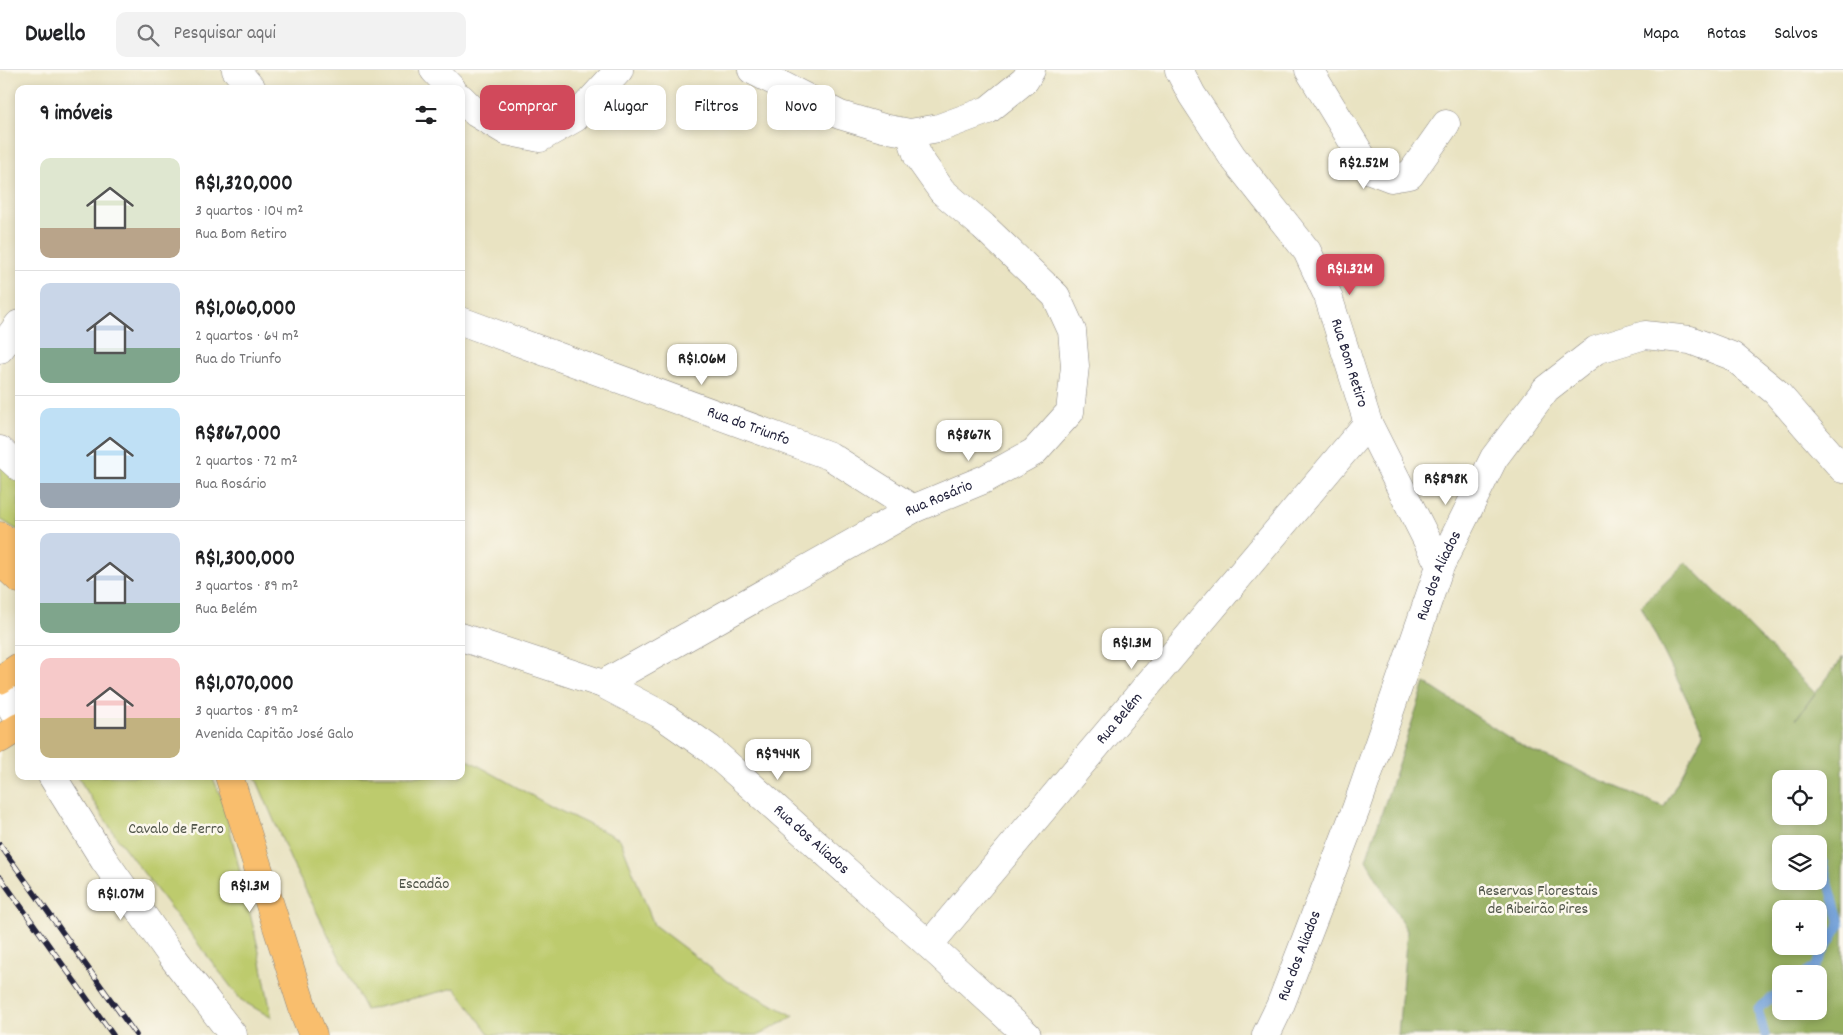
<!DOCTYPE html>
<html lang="pt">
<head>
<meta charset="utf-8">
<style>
  :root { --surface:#fff; --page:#f2f2f2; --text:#202124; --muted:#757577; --line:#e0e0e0; --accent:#d1495b }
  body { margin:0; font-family:Dekko,sans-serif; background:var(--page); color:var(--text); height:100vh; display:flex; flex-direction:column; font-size:19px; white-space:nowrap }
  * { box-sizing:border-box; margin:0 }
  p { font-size:16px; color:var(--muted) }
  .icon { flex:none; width:28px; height:28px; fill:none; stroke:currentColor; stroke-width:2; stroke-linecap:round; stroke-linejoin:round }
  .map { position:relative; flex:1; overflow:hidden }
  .panel { position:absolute; left:15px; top:15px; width:450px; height:695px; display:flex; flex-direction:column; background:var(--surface); border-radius:10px; box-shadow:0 2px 8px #0003 }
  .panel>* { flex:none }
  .top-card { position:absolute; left:480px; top:15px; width:475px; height:45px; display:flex; gap:10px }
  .buttons { position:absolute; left:1772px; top:700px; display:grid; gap:10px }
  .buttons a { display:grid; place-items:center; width:55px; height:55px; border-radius:10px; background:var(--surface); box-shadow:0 2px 8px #0003; font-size:25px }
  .price { position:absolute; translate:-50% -42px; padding:0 11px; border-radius:10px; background:#fff; color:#222; font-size:16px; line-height:32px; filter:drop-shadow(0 1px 2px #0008) }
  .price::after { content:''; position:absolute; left:50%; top:30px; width:15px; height:11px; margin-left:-8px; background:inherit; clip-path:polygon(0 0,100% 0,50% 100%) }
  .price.on { background:var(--accent); color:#fff }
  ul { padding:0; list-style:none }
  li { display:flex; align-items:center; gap:15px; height:125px; padding:0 25px }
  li+li { border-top:1px solid var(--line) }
  li span { display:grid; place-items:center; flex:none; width:140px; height:100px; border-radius:10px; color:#555 }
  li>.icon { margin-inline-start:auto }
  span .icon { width:60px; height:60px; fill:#fffc; stroke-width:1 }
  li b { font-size:21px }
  h2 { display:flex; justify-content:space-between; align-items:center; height:60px; padding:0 25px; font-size:21px }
  .pill { padding:0 18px; border-radius:10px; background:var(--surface); box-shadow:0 2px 8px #0003; font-size:18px; line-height:45px }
  .pill.on { background:var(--accent); color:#fff }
  header { display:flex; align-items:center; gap:30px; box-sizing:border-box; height:70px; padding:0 25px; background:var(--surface); border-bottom:1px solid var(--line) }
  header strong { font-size:24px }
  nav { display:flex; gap:28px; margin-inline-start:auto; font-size:18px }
  .search { width:350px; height:45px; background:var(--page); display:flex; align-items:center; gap:12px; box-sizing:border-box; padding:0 18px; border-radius:10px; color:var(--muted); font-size:19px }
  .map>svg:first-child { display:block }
  .green { fill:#bdcb6d; stroke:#707654 }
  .forest { fill:#96af60; stroke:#5c684e; fill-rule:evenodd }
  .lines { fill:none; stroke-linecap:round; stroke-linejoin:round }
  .stream { stroke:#6e9ed8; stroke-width:9 }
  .minor-casing { stroke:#86827e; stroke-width:29 }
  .major-casing { stroke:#86827e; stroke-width:29 }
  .minor { stroke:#fff; stroke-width:28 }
  .major { stroke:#f9be6d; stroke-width:28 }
  .rail-casing { stroke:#22223b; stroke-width:5.5 }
  .rail { stroke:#fbf7ec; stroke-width:4; stroke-dasharray:11; stroke-linecap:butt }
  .labels { text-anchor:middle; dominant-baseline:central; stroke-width:5; stroke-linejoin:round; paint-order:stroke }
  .street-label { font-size:16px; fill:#22223b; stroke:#fbf7ec }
  .park-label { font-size:16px; fill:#50554a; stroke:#fbf7ec }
</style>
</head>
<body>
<header>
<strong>Dwello</strong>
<div class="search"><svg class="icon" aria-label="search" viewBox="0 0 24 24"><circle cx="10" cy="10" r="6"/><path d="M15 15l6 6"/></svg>Pesquisar aqui</div>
<nav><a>Mapa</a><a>Rotas</a><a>Salvos</a></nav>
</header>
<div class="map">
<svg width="1843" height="965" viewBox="0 0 1843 965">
  <rect width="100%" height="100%" fill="#fbf7ec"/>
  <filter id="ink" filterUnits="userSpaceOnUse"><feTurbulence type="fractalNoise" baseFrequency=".02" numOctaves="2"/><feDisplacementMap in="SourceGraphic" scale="10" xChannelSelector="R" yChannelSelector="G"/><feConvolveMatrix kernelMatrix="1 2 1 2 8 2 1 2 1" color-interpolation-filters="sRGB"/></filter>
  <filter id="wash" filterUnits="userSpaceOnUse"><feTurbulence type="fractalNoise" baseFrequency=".0096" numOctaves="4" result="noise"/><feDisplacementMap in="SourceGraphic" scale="20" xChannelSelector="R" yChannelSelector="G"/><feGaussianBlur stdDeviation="1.12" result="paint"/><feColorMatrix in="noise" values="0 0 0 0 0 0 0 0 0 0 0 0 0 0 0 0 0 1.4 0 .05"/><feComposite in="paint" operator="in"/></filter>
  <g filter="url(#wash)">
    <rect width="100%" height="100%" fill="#e9e3c2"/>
    <g class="green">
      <path d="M0,394L19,412V461L0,449Z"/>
      <path d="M461,689L470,691L554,738L620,769L654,855L729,912L794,946L759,965H490L455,918L366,940L292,793L255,706H461Z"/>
      <path d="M77,706H212L223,731L258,877L272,948L241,930L117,768Z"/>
    </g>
    <path class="forest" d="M1686,492L1815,623L1796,649L1843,587V965H1398L1407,861L1366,790L1425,613L1525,678L1664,737L1704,664L1641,536ZM1781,709H1819V746H1781ZM1781,774H1819V811H1781ZM1781,839H1819V876H1781ZM1781,904H1819V941H1781Z"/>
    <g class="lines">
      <g class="stream">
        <path d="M1804,904L1815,897L1840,854L1823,792"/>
        <path d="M1765,965L1758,939L1781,920"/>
      </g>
    </g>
  </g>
  <g filter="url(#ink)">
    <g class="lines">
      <defs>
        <g id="minor">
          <path d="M236,0L252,19"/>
          <path d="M434,0L452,19"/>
          <path d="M752,0L840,45L883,58L910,63L939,58L988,40L1025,10L1031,0"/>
          <path id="s1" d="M1179,0L1192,25L1232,86L1307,181L1328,226L1368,353L1440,496"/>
          <path d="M1309,0L1370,100L1391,108L1410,105L1446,54"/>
          <path d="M461,28L476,43L506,61L540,68L575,48L619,0"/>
          <path id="s2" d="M461,251L830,386L913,439"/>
          <path d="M0,279L19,254"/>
          <path d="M0,380L19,397"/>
          <path id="s3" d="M461,567L603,614L660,644L710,679L929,875L1027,965"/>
          <path id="s4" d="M603,614L913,439L985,409L1034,382L1070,342L1075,296L1072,261L1056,226L983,156L942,121L918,87L910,63"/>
          <path d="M0,620L19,651"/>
          <path d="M52,706L104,790L171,885L233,965"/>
          <path id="s5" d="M929,875L1368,353"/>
          <path id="s6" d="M1266,965L1280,936L1356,739L1440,496L1494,388L1546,319L1596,280L1645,265L1690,270L1732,286L1776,322L1843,399"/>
        </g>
        <g id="major">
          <path d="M0,466L19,478"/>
          <path d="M0,491L19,509"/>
          <path d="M0,610L19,597"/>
          <path d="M0,669L19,657"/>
          <path d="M229,706L305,945L313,965"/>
        </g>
      </defs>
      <use href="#minor" class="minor-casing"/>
      <use href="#major" class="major-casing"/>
      <use href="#minor" class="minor"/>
      <use href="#major" class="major"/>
      <defs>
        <g id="rail">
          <path d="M0,775L136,965"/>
          <path d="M0,807L113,965"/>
        </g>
      </defs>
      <use href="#rail" class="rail-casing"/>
      <use href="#rail" class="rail"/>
    </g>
  </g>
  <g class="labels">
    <g class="street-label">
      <text stroke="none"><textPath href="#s1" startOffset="342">Rua Bom Retiro</textPath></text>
      <text stroke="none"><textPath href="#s2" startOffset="306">Rua do Triunfo</textPath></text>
      <text stroke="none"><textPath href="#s4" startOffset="384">Rua Rosário</textPath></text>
      <text stroke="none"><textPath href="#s6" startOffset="491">Rua dos Aliados</textPath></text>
      <text stroke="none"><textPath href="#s5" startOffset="296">Rua Belém</textPath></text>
      <text stroke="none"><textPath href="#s3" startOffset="411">Rua dos Aliados</textPath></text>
      <text stroke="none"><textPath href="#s6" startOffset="86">Rua dos Aliados</textPath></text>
    </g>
    <g class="park-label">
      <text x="176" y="759">Cavalo de Ferro</text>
      <text x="424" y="814">Escadão</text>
      <text x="1538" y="821">Reservas Florestais<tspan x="1538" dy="18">de Ribeirão Pires</tspan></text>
    </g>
  </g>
</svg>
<div class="buttons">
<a><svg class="icon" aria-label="locate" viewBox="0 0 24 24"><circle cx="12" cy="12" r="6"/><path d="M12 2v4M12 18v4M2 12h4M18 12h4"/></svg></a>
<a><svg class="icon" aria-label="layers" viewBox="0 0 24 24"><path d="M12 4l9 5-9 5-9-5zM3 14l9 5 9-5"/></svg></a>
<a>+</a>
<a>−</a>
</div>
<b class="price" style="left:1364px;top:120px">R$2.52M</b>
<b class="price on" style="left:1350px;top:226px">R$1.32M</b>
<b class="price" style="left:702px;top:316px">R$1.06M</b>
<b class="price" style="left:969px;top:392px">R$867K</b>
<b class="price" style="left:1446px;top:436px">R$898K</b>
<b class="price" style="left:1132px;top:600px">R$1.3M</b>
<b class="price" style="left:778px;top:711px">R$944K</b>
<b class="price" style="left:250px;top:843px">R$1.3M</b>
<b class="price" style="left:121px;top:851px">R$1.07M</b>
<div class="top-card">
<a class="pill on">Comprar</a>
<a class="pill">Alugar</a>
<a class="pill">Filtros</a>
<a class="pill">Novo</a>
</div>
<section class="panel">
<h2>9 imóveis<svg class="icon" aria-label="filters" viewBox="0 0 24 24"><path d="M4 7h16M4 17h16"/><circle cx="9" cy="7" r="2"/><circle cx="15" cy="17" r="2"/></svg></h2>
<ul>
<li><span style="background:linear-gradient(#dfe7d0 70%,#b9a48a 0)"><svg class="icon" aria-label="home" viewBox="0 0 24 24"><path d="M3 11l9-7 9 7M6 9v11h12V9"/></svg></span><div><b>R$1,320,000</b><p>3 quartos · 104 m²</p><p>Rua Bom Retiro</p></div></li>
<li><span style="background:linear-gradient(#c9d6e8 65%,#7fa58c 0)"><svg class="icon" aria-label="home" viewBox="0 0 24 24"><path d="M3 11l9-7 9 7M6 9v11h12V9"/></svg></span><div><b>R$1,060,000</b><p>2 quartos · 64 m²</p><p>Rua do Triunfo</p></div></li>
<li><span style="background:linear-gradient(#bfe0f5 75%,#9aa5b1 0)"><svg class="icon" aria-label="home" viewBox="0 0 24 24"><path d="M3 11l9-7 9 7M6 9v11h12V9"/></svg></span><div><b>R$867,000</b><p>2 quartos · 72 m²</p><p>Rua Rosário</p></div></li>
<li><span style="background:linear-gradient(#c9d6e8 70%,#7fa58c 0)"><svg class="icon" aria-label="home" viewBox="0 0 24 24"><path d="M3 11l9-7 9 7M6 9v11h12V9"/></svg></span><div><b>R$1,300,000</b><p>3 quartos · 89 m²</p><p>Rua Belém</p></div></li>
<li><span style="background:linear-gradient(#f6c9c9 60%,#c2b280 0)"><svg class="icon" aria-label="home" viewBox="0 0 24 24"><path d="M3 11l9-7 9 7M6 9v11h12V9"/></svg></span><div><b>R$1,070,000</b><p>3 quartos · 89 m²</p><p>Avenida Capitão José Galo</p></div></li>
</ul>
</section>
</div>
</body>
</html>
